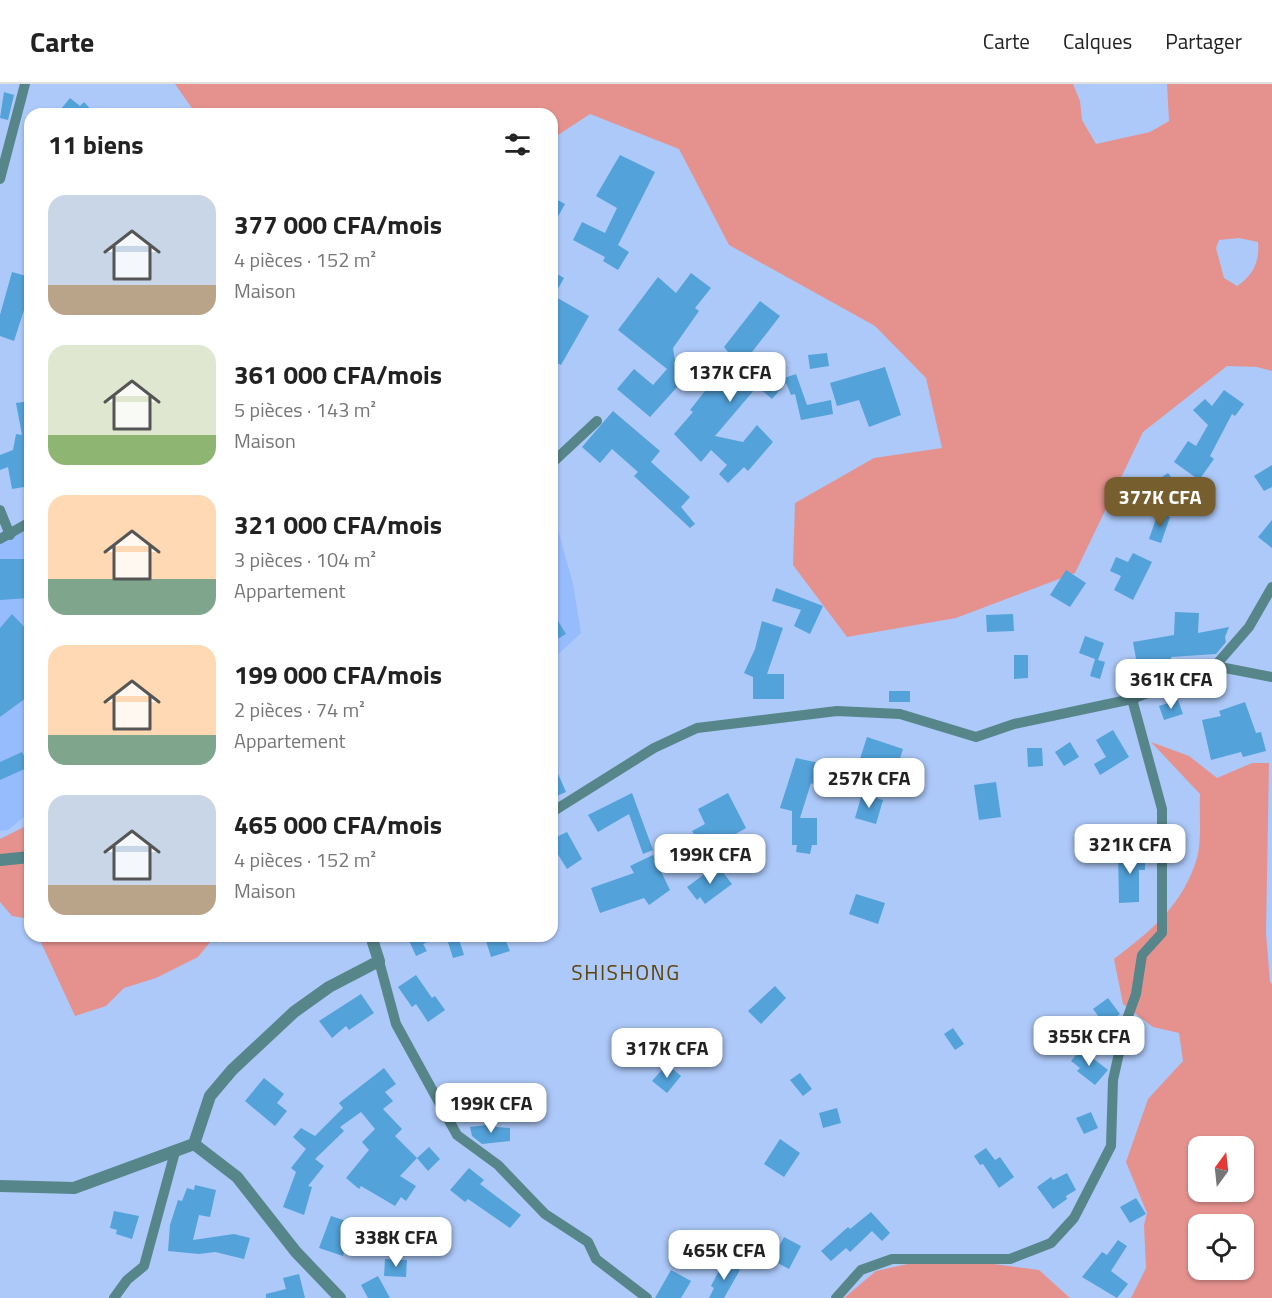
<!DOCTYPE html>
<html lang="fr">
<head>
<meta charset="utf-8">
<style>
  :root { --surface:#fff; --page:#f2f2f2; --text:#222; --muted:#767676; --line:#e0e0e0; --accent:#765e2e }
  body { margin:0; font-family:"Titillium Web",sans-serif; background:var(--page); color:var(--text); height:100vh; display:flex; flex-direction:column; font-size:22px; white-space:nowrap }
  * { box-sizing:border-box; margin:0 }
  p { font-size:20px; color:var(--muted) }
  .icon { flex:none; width:33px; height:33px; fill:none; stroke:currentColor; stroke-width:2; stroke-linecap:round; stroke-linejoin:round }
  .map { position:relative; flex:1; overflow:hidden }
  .panel { position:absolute; left:24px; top:24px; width:534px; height:834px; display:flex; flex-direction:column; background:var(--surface); border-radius:18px; box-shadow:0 2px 4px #0004 }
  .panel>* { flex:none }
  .needle { width:39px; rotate:15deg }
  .fabs { position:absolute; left:1188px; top:1052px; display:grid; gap:12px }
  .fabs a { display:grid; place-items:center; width:66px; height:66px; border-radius:12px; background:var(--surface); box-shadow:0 2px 4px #0004; font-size:30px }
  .price { position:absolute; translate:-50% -51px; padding:0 14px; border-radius:12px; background:#fff; color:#222; font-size:20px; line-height:39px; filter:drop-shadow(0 2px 3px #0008) }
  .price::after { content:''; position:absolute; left:50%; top:36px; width:18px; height:14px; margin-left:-9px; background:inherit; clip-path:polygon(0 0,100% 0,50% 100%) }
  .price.selected { background:var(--accent); color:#fff }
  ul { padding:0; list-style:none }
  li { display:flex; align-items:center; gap:18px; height:150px; padding:0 24px }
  li span { display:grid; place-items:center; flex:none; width:168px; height:120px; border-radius:18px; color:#555 }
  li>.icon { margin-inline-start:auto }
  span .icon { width:72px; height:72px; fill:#fffc; stroke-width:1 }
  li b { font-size:26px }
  h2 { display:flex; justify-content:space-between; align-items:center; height:72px; padding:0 24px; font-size:26px }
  header { display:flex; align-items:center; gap:36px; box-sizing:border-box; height:84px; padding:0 30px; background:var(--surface); border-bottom:2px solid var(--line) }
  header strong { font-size:28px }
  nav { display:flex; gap:33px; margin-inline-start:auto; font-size:21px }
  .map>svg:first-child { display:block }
  .built { fill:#97bcfe }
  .green { fill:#e5928f; fill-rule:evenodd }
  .building { fill:#53a2da }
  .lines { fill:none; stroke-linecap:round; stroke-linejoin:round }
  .minor { stroke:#57868a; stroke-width:10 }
  .tertiary { stroke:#57868a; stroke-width:12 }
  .labels { text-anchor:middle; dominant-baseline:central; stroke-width:4.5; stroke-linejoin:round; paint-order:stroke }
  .quarter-label { font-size:21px; letter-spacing:1.5px; fill:#5e4305; stroke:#adc9f9 }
</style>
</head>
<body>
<header>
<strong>Carte</strong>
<nav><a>Carte</a><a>Calques</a><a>Partager</a></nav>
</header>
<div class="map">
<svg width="1272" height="1214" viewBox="0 0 1272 1214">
  <rect width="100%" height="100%" fill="#adc9f9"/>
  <g class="built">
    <path d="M552,424L573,500L581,549L552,576Z"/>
    <path d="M30,438V728L8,746L0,747V456Z"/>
  </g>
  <g class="green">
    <path d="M175,0H1073L1080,17L1082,36L1096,60L1150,48L1169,37L1167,0H1272V287L1257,283L1227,282L1143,348L1075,489L956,534L847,553L793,481L795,419L874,374L942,364L926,294L875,242L729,161L679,65L590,30L552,55V30H196ZM1239,154L1258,158C1260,177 1253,192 1237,202L1224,194L1216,164L1219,156Z"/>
    <path d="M1151,658L1189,672L1217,694L1252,679H1269L1266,849L1270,898L1272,900V1214H1131L1146,1184L1144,1141L1147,1129L1126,1078L1148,1015L1183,977L1179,949L1153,943L1123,920L1114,875C1151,847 1183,821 1197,774C1202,755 1199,730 1200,710ZM1198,1062H1244V1107H1198ZM1198,1140H1244V1185H1198Z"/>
    <path d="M30,740V835L12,832L0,818V755Z"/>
    <path d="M38,852H215L198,873L156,894L124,904L106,922L75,932Z"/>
    <path d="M921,1177L979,1178L1039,1186L1070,1214H844L876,1187Z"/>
  </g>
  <g class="building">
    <path d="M4,8L14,11L8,36L0,34Z"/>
    <path d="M70,14L80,22L84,18L95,30H57Z"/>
    <path d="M620,71L655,88L618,161L629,168L618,186L603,177L605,173L573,156L582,138L605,149L617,124L596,112Z"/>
    <path d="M552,113L565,120L552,143Z"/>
    <path d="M552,187L564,194L554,212L589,232L561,281L552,276Z"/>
    <path d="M12,188L30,193V224L25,223L14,257L0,252V231Z"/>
    <path d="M691,189L711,204L695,224L699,227L673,264L679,301L650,333L617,305L634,285L653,301L667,285L618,246L658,193L676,209Z"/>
    <path d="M760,217L780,232L735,290L755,305L715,352L743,358L757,341L773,358L748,387L744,383L728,399L719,390L727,381L711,366L701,378L674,350L693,328L690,326L732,273L724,263Z"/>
    <path d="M827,269L829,282L810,285L808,271Z"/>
    <path d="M885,283L901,331L869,343L859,316L837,322L830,299Z"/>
    <path d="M796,290L807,321L831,316L833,330L801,336L795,310L791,311L786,299L772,315L759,304L767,295L772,298Z"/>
    <path d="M1224,306L1244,320L1235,332L1232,330L1210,372L1214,375L1199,396L1174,378L1188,357L1196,362L1208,341L1193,326L1205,315L1212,322Z"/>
    <path d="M30,317V402L12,405L8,383L0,386V371L13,366L16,350L22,351L16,319Z"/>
    <path d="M613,327L660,367L651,378L690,413L681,423L695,440L690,444L634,392L638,388L612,365L600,379L582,363Z"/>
    <path d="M1272,381V403L1264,407L1254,392Z"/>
    <path d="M1168,389L1182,408L1171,417L1156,397Z"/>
    <path d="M1158,429L1170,433L1161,459L1149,455Z"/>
    <path d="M1272,436V464L1258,453Z"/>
    <path d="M1133,469L1152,478L1133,516L1114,506L1121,492L1110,487L1116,473L1128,478Z"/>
    <path d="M0,475H30V514L0,516Z"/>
    <path d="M1066,486L1086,499L1070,523L1050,511Z"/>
    <path d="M776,504L823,522L810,550L794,542L801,526L772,517Z"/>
    <path d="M552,527L566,550L552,558Z"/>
    <path d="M1175,528L1199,529L1198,549L1229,543L1225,553L1226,558L1216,570L1171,573L1172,580L1138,586L1133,558L1174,551Z"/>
    <path d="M12,530L30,549V611L0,633V544Z"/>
    <path d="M1013,530L1014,547L987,548L986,531Z"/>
    <path d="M762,537L783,544L767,590H784V615H753V593L744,589L755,565Z"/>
    <path d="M1085,552L1104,559L1098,576L1105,578L1100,595L1090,592L1095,575L1079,569Z"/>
    <path d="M1014,571H1028V594L1014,595Z"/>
    <rect x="889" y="607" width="21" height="11"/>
    <path d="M1178,616L1183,630L1164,636L1159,622Z"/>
    <path d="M1245,618L1256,649L1261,648L1266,667L1243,673L1241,668L1211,676L1202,636L1221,632L1219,627Z"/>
    <path d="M1113,646L1129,673L1100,691L1094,680L1106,673L1096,656Z"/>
    <path d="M867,653L903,665L893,696L857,684Z"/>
    <path d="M1070,658L1079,673L1064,682L1055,668Z"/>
    <path d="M1027,664H1042L1043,682L1028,683Z"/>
    <path d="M22,668L29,683L0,696V678Z"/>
    <path d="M796,674L833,682L843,687L831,710L811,699L800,734H817V761H812L810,770L796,768L797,761H792V727L780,724Z"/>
    <path d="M552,676L566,708L552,714Z"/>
    <path d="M996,698L1001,733L979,736L974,701Z"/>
    <path d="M632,709L653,766L643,770L629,730L598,748L588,731Z"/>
    <path d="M728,709L746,744L725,756L723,753L702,764L692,747L705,740L698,725Z"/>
    <path d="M862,710L883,716L876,740L855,734Z"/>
    <path d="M567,748L582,775L567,785L552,761V755Z"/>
    <path d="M1118,767H1145V786H1139V818L1119,819Z"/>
    <path d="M653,771L670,806L649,821L644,814L600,829L591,804L634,789L630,782Z"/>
    <path d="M717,781L732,800L705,820L700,813L697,816L687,803Z"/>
    <path d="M856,810L885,819L878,840L849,830Z"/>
    <path d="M407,852H440L423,860L427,867L416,872Z"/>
    <path d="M446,852H458L464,871L453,874Z"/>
    <path d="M493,852H504L510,867L491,873L485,854Z"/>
    <path d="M416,891L432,914L435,912L445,926L428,938L416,920L412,923L398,903Z"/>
    <path d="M775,902L786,914L761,940L748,927Z"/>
    <path d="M361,910L374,929L349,946L346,942L332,954L319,937Z"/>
    <path d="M1108,914L1120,930L1105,941L1093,925Z"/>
    <path d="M953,944L964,960L955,966L944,950Z"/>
    <path d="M1081,965L1108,986L1095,1001L1077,987L1080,984L1071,977Z"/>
    <path d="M667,980L681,992L667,1009L652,997Z"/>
    <path d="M384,984L396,1000L385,1008L393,1017L383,1025L402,1045L395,1052L417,1074L400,1092L416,1102L406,1117L401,1113L395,1122L361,1102L359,1105L346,1094L369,1066L362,1058L375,1045L361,1028L340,1043L344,1047L315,1075L324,1082L308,1102L312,1103L304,1131L283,1123L296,1088L291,1084L306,1065L293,1053L301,1044L315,1052L343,1024L339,1019Z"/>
    <path d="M800,989L812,1005L803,1012L790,996Z"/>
    <path d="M264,994L284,1010L277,1019L287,1027L275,1042L245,1017Z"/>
    <path d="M837,1024L841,1039L823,1044L819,1029Z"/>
    <path d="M1091,1028L1098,1044L1084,1050L1076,1034Z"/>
    <path d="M496,1040V1043L510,1044V1057L482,1060L472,1052L470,1043Z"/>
    <path d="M780,1055L800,1069L784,1093L764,1080Z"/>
    <path d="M429,1063L440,1075L428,1087L417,1074Z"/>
    <path d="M986,1064L995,1076L1000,1073L1014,1093L999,1104L983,1080L980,1081L974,1072Z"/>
    <path d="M469,1084L484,1096L480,1100L521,1131L510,1144L468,1115L465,1118L450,1106Z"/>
    <path d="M1067,1089L1076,1106L1066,1112L1067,1115L1053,1125L1037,1103L1051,1093L1053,1096Z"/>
    <path d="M195,1101L216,1106L210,1133L199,1131L193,1156L234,1150L250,1154L244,1175L215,1168L199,1170L168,1167L170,1141L178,1116L182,1117L187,1104L194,1106Z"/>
    <path d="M1136,1114L1146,1130L1130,1139L1120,1123Z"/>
    <path d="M114,1127L139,1132L132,1155L116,1150L117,1146L110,1144Z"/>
    <path d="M871,1128L890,1149L882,1157L872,1147L850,1168L846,1164L831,1177L821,1167L848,1143L850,1145Z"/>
    <path d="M331,1132L352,1139L343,1172L319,1164Z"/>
    <path d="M784,1153L801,1162L789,1185L772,1176Z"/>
    <path d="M1118,1156L1127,1162L1111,1187L1128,1200L1117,1214L1082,1193L1102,1168L1107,1171Z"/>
    <path d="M385,1175L407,1176L406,1193L384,1192Z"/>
    <path d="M724,1177L740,1186L724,1214H709L714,1204L711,1202Z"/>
    <path d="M671,1186L691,1197L687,1204L681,1214H655Z"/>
    <path d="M299,1190L305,1214H266V1210L286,1205L283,1194Z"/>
    <path d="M378,1192L390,1214H368L361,1201Z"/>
  </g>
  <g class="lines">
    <g class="minor">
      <path d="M0,95L25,0"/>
      <path d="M552,379L597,337"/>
      <path d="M0,426L10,451"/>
      <path d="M0,455L30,438"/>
      <path d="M1215,582L1272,593"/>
      <path d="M552,728L654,664L697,644L837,627L900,630L976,653L1014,640L1132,615L1215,582L1249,543L1272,503"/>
      <path d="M379,877L396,940L457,1051L498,1081L545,1130L588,1158L596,1175L647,1214"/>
      <path d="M114,1214L127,1196L144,1182L175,1068"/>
      <path d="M836,1214L861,1186L892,1175H1010L1051,1159L1074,1134L1111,1062L1113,996L1126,938L1136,910L1142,871L1162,849V725L1132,615"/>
    </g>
    <g class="tertiary">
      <path d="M0,776L30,773"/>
      <path d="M194,1060L237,1093L296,1168L340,1214"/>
      <path d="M0,1102L74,1104L194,1060L210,1012L232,986L294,928L329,903L379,877L371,852"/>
    </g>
  </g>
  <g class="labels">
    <g class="quarter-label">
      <text x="626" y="888">SHISHONG</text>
    </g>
  </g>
</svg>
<div class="fabs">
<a><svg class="needle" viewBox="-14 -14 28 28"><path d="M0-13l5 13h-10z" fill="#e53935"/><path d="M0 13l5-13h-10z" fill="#767676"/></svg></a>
<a><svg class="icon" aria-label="locate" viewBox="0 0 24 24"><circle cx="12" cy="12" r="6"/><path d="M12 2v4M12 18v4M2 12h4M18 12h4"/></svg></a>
</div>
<b class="price" style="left:730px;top:319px">137K CFA</b>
<b class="price selected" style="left:1160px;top:444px">377K CFA</b>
<b class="price" style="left:1171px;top:626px">361K CFA</b>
<b class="price" style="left:869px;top:725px">257K CFA</b>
<b class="price" style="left:1130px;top:791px">321K CFA</b>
<b class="price" style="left:710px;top:801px">199K CFA</b>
<b class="price" style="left:1089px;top:983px">355K CFA</b>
<b class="price" style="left:667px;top:995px">317K CFA</b>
<b class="price" style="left:491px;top:1050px">199K CFA</b>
<b class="price" style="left:396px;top:1184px">338K CFA</b>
<b class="price" style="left:724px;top:1197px">465K CFA</b>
<section class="panel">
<h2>11 biens<svg class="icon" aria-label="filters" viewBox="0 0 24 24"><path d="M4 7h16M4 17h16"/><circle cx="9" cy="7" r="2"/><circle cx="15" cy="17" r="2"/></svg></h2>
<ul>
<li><span style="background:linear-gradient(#c9d6e8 75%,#b9a48a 0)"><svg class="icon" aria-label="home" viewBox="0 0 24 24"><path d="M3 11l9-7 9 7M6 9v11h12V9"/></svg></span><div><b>377 000 CFA/mois</b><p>4 pièces · 152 m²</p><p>Maison</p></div></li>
<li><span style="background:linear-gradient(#dfe7d0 75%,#8fb573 0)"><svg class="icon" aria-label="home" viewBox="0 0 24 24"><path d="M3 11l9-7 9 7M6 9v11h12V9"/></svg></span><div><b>361 000 CFA/mois</b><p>5 pièces · 143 m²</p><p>Maison</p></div></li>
<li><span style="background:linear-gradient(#ffd9b3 70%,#7fa58c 0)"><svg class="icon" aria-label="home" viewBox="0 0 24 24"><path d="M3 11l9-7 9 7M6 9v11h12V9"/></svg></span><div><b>321 000 CFA/mois</b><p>3 pièces · 104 m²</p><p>Appartement</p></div></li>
<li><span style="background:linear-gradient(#ffd9b3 75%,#7fa58c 0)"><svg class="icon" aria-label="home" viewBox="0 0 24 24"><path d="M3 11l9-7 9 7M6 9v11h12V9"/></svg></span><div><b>199 000 CFA/mois</b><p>2 pièces · 74 m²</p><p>Appartement</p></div></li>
<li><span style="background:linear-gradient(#c9d6e8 75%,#b9a48a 0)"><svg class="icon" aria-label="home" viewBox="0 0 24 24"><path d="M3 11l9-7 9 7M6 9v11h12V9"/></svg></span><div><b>465 000 CFA/mois</b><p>4 pièces · 152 m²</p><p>Maison</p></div></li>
</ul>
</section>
</div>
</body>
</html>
